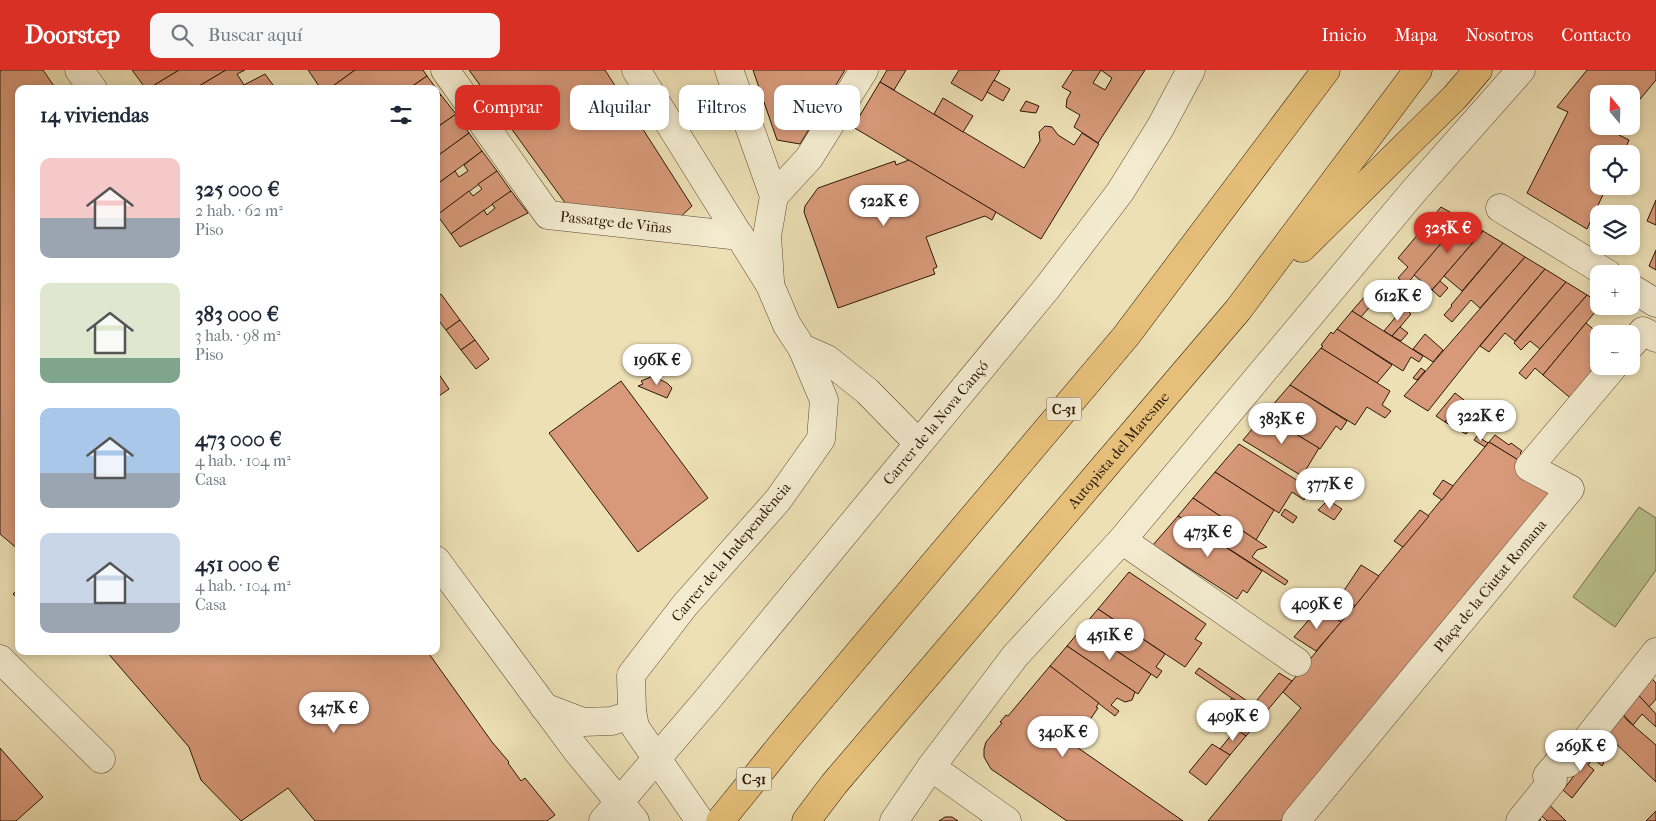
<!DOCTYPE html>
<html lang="es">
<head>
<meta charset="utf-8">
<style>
  :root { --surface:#fff; --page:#f6f6f7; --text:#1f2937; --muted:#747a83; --accent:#d93025 }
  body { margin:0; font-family:"IM FELL French Canon",serif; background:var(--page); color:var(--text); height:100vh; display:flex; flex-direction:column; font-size:19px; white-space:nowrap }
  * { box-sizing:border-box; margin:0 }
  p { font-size:16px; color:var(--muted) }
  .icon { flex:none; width:28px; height:28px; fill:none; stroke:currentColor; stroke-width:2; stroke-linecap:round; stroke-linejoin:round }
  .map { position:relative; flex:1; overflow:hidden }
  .side { position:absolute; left:15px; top:15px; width:425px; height:570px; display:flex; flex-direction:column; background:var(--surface); border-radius:10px; box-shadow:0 2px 8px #0003 }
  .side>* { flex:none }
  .banner { position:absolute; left:455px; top:15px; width:475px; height:45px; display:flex; gap:10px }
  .needle { width:32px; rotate:341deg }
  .tools { position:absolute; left:1590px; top:15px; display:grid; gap:10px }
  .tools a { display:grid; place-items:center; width:50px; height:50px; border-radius:10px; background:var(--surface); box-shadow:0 2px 8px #0003; font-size:25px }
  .price { position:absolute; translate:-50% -42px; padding:0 11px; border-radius:18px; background:#fff; color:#222; font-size:16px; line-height:32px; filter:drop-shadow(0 1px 2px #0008) }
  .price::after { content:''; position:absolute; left:50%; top:30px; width:15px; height:11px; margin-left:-8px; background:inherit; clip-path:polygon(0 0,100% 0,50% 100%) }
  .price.on { background:var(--accent); color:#fff }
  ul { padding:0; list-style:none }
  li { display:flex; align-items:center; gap:15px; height:125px; padding:0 25px }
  li span { display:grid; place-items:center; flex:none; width:140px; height:100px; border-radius:10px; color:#555 }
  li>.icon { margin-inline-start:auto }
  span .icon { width:60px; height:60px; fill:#fffc; stroke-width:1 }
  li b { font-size:21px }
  h2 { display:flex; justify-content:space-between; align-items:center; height:60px; padding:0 25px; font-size:21px }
  .tag { padding:0 18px; border-radius:10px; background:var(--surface); box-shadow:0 2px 8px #0003; font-size:18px; line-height:45px }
  .tag.on { background:var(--accent); color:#fff }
  header { display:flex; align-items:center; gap:30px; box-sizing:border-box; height:70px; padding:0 25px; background:var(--accent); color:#fff }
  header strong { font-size:24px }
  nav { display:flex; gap:28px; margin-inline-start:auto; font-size:18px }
  .search { width:350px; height:45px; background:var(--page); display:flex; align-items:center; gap:12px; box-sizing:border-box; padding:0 18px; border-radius:10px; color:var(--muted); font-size:19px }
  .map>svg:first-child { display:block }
  .green { fill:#b9c28d; stroke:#726c4a }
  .building { fill:#d79979; stroke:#2b1708; fill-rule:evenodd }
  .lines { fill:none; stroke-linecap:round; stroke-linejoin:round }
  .minor-casing { stroke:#5c4933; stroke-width:29 }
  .highway-casing { stroke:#2b1708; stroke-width:29 }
  .minor { stroke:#f3ebcf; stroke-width:28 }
  .highway { stroke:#e6c07a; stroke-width:28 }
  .labels { text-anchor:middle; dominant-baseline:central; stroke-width:4; stroke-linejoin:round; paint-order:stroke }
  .shield { fill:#f3ebcf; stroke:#675744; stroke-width:1 }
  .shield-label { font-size:14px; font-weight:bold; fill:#2b1708 }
  .street-label { font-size:15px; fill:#2b1708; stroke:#f3ebcf }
</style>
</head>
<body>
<header>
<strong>Doorstep</strong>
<div class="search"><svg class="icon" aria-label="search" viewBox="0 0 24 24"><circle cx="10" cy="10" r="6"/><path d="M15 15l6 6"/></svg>Buscar aquí</div>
<nav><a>Inicio</a><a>Mapa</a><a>Nosotros</a><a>Contacto</a></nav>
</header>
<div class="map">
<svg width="1656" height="751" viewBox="0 0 1656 751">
  <rect width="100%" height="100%" fill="#ede0b5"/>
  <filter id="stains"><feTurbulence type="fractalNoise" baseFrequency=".004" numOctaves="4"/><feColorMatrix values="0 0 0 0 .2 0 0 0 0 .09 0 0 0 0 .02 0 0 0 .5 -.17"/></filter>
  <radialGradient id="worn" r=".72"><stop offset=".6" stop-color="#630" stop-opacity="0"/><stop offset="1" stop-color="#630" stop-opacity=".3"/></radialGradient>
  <path class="green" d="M1639,437L1656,448V500L1615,557L1573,527Z"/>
  <g class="building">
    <path d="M1,0H43L56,19H19V480L0,464V2Z"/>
    <path d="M132,0H179L148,19H146Z"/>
    <path d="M179,0H226L194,19H148Z"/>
    <path d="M226,0H245L237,4L244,15L238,19H194Z"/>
    <path d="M308,0H355L329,19H321Z"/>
    <path d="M355,0H423L427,6L408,19H329Z"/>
    <path d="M469,0H605L692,136L674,153L571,141Z"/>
    <path d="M753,0H845L800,74L777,70Z"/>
    <path d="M887,0H906L894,20L880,12Z"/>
    <path d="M959,0H1000L982,31L951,13Z"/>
    <path d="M1073,0H1145L1098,73L1074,57L1080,45L1066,37L1067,29L1071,22L1062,17ZM1101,0L1112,8L1105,20L1093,13Z"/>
    <path d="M1587,0H1656V10L1631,40V24H1599V56H1618L1613,62L1629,70L1623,84H1599V116H1607L1587,159L1527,123L1568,42L1557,37Z"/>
    <path d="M265,4L276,19H238L244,15Z"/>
    <path d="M427,6L441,25L436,29V19H408Z"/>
    <path d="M994,10L1010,19L1003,31L987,22Z"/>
    <path d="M880,12L1024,98L1040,71L1039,62L1045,56L1052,57L1058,65L1074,75L1082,63L1099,74L1041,169L853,57Z"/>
    <path d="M441,25L456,44L436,58V29Z"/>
    <path d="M943,28L973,46L963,62L934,44Z"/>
    <path d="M1026,31L1039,36L1036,43L1020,41Z"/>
    <path d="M456,44L469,63L436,87V58Z"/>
    <path d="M469,63L482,81L436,115V87Z"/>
    <path d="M482,81L497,101L437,145L436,115L455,101L459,107L468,101L464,95Z"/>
    <path d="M909,90L996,142L992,150L985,146L926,167L937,197L933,199L935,204L838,238L804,142L805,136L818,118L895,91L896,95Z"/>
    <path d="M497,101L511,121L451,164L437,145L469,121L473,126L482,119L478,114Z"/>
    <path d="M511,121L528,143L460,177L451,164L484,140L487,145L495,138L492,134Z"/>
    <path d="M1656,130V155L1647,151Z"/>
    <path d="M1441,137L1462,149L1406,215L1398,208L1408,197L1398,188Z"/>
    <path d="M1462,149L1483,161L1432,220L1414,205Z"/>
    <path d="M1483,161L1503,173L1462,221L1444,206Z"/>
    <path d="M1503,173L1525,187L1480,238L1471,230L1452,252L1444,245L1452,236L1451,235Z"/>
    <path d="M1656,180V200L1649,196Z"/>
    <path d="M1525,187L1545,199L1482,273L1428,341L1404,326Z"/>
    <path d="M1545,199L1566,212L1515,271L1505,263L1489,282L1480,276Z"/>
    <path d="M1440,211L1448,218L1440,227L1432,220Z"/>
    <path d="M1566,212L1587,225L1540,279L1530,271L1521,280L1514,273Z"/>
    <path d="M441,224L460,250L446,260L436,247V227Z"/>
    <path d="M1366,225L1374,232L1361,247L1352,241Z"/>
    <path d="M1587,225L1599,232V236H1600L1543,305L1535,298L1526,309L1519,303Z"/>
    <path d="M1404,237L1411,244L1400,257L1392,266L1384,261Z"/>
    <path d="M1352,241L1423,286L1419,292L1411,287L1403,301L1337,259Z"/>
    <path d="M460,250L475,270L461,280L446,260Z"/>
    <path d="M1586,253L1599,264V296L1580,336L1543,305Z"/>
    <path d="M1400,257L1408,263L1401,271L1392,266Z"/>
    <path d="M1337,259L1392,295L1377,313L1321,278L1323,276L1321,275L1331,262L1333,264Z"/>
    <path d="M1425,264L1443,280L1433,292L1413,279Z"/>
    <path d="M475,270L489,289L476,299L461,280Z"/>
    <path d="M1321,278L1390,321L1382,335L1391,341L1385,348L1367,337L1355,355L1290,315Z"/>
    <path d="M1421,298L1425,301L1417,310L1413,308Z"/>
    <path d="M436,300L449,319L436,328Z"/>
    <path d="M653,306L667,313L672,318L667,328L638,316L643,314L641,311Z"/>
    <path d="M621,311L708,428L638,482L549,363Z"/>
    <path d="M1290,315L1347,351L1341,360L1336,356L1320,379L1264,345Z"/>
    <path d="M1455,323L1464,330L1445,352L1436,346Z"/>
    <path d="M1464,330L1482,345L1466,364L1445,352Z"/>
    <path d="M1264,345L1319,378L1302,406L1243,370Z"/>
    <path d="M1495,365L1509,375L1511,373L1522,381L1520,383L1525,387L1529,397L1489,372Z"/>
    <path d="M1477,366L1488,373L1485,377L1474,370Z"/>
    <path d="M1489,372L1564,418L1291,751H1208L1301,638L1283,622Z"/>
    <path d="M1239,374L1311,419L1304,430L1292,422L1279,443L1215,402Z"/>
    <path d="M1215,402L1274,440L1256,470L1193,428Z"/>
    <path d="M1443,410L1453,416L1442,430L1433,424Z"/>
    <path d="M1328,421L1337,426L1331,432L1322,426Z"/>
    <path d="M1193,428L1267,477L1257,480L1252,487L1288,511L1285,515L1178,446Z"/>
    <path d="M1328,430L1342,439L1334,450L1318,440Z"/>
    <path d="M1285,439L1297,447L1293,453L1281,445Z"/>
    <path d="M1420,440L1429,446L1403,477L1394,471Z"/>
    <path d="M1178,446L1262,501L1247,523L1243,520L1237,529L1153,475Z"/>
    <path d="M1361,495L1379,506L1355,536L1341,525Z"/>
    <path d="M1129,502L1206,554L1195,569L1202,573L1185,597L1098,539Z"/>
    <path d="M19,518V529L13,524Z"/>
    <path d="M1341,525L1355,536L1341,552L1327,543Z"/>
    <path d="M1319,538L1341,552L1316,581L1294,567Z"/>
    <path d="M1098,539L1165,584L1156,597L1162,601L1157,608L1082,558Z"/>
    <path d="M1082,558L1151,604L1138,624L1067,576Z"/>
    <path d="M1067,576L1135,622L1132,630L1125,632L1117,628L1111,635L1119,641L1115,646L1050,596Z"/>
    <path d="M106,581H427L492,672L509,692L508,693L521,711L525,708L555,745L547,751H315L288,718L241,751L201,710L189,677Z"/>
    <path d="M1050,596L1099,633L1096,637L1098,638L1081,663L1079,662L1071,673L1183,751H1067L991,699L984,687V679L986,672L1002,653L1000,652L1006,645L1008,646Z"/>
    <path d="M1199,598L1253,635L1279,603L1292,611L1261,648L1195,603Z"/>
    <path d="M1642,599L1656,613V629L1649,637L1629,615Z"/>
    <path d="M1629,615L1656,644V657L1642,644L1633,655L1614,635Z"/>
    <path d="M1232,628L1261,648L1246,666L1239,662L1246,654L1223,639Z"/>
    <path d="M1614,635L1628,651L1656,675V712L1608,666L1594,683L1584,673Z"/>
    <path d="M1236,659L1246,666L1230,685L1220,679Z"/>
    <path d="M1584,673L1596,685L1588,695L1594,700L1572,728L1563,720L1577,702Z"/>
    <path d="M1212,674L1230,685L1206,715L1189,702Z"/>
    <path d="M0,678L43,727L16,751H0Z"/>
    <path d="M1598,687L1604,693L1602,696L1595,690Z"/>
    <path d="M1540,726L1566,751H1547L1537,741L1535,744L1541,750L1531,751Z"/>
    <path d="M1656,741V751H1646Z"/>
    <path d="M945,747H952L958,751H939Z"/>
  </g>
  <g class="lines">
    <defs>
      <g id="minor">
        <path d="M79,0L93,19"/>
        <path id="s1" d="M445,0L548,145L740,166"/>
        <path d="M636,0L770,215L787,255L802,278L824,330L821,369L778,430L685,535L631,605L632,641L635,657L700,751"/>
        <path d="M729,0L774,126L767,166L770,211"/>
        <path d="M774,126L809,88L864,0"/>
        <path d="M1500,138L1608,204"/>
        <path d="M1631,218L1656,233"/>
        <path d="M1631,275L1643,261L1656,268"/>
        <path d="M802,278L827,289L867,321L918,373"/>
        <path d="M1122,470L1297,592"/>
        <path d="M436,490L577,681L635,751"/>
        <path d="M0,589L101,689"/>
        <path d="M544,637L583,652L612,651L630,645L632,641"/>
        <path d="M931,697L1007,751"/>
        <path id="s2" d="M603,751L707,630L1047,218L1120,122L1160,58L1191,0"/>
        <path d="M894,751L931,697L1015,586L1122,470L1413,122L1521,0"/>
        <path id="s3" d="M1296,751L1570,419L1529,397L1614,296"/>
        <path d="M1520,751L1553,710L1547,706L1559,692L1568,693L1656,582"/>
      </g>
      <g id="highway">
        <path d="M1302,178L1455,27L1478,0"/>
        <path d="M720,751L788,667L1126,266L1326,0"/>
        <path id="s4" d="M806,751L834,714L1238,240L1418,0"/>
      </g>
    </defs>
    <use href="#minor" class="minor-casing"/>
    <use href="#highway" class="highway-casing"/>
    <use href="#minor" class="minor"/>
    <use href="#highway" class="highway"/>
  </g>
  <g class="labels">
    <g class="shield">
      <rect x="1046.5" y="327.5" width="35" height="23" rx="4"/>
      <rect x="736.5" y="697.5" width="35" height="23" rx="4"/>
    </g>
    <g class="shield-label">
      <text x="1064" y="339">C-31</text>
      <text x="754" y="709">C-31</text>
    </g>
    <g class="street-label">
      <text stroke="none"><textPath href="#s1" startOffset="246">Passatge de Viñas</textPath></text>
      <text stroke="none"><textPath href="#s2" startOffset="519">Carrer de la Nova Cançó</textPath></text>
      <text stroke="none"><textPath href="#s4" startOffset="485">Autopista del Maresme</textPath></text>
      <text transform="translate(731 482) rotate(-50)">Carrer de la Independència</text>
      <text stroke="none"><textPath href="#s3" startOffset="305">Plaça de la Ciutat Romana</textPath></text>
    </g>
  </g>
  <rect width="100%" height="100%" filter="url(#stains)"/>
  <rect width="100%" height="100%" fill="url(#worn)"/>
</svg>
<div class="tools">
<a><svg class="needle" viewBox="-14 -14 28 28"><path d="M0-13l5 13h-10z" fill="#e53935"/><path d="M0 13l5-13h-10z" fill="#747a83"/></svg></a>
<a><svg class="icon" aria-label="locate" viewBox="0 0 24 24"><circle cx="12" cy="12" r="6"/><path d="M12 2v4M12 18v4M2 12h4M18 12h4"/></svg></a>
<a><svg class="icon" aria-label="layers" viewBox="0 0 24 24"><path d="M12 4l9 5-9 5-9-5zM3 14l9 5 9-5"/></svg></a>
<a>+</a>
<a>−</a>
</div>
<b class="price" style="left:884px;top:157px">522K €</b>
<b class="price on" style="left:1448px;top:184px">325K €</b>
<b class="price" style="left:1398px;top:252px">612K €</b>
<b class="price" style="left:657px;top:316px">196K €</b>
<b class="price" style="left:1481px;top:372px">322K €</b>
<b class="price" style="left:1282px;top:375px">383K €</b>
<b class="price" style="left:1330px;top:440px">377K €</b>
<b class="price" style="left:1208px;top:488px">473K €</b>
<b class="price" style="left:1317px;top:560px">409K €</b>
<b class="price" style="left:1110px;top:591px">451K €</b>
<b class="price" style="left:334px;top:664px">347K €</b>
<b class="price" style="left:1233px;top:672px">409K €</b>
<b class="price" style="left:1063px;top:688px">340K €</b>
<b class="price" style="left:1581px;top:702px">269K €</b>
<div class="banner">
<a class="tag on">Comprar</a>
<a class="tag">Alquilar</a>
<a class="tag">Filtros</a>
<a class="tag">Nuevo</a>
</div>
<section class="side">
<h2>14 viviendas<svg class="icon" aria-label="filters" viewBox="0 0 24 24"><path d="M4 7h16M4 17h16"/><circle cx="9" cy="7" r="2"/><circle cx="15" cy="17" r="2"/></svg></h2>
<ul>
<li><span style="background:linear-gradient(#f6c9c9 60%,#9aa5b1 0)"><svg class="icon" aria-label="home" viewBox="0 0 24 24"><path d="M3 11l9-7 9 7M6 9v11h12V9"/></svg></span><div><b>325 000 €</b><p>2 hab. · 62 m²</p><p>Piso</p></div></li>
<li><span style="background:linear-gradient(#dfe7d0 75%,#7fa58c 0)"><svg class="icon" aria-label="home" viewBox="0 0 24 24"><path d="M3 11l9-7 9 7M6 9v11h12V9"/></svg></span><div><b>383 000 €</b><p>3 hab. · 98 m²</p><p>Piso</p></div></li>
<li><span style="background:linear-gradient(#a9c7e8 65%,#9aa5b1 0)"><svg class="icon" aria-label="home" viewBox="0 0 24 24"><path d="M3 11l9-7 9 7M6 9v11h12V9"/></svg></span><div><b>473 000 €</b><p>4 hab. · 104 m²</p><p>Casa</p></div></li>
<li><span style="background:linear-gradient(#c9d6e8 70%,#9aa5b1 0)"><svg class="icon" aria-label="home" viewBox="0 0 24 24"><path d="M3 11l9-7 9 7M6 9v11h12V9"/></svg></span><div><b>451 000 €</b><p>4 hab. · 104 m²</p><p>Casa</p></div></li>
</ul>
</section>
</div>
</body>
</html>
